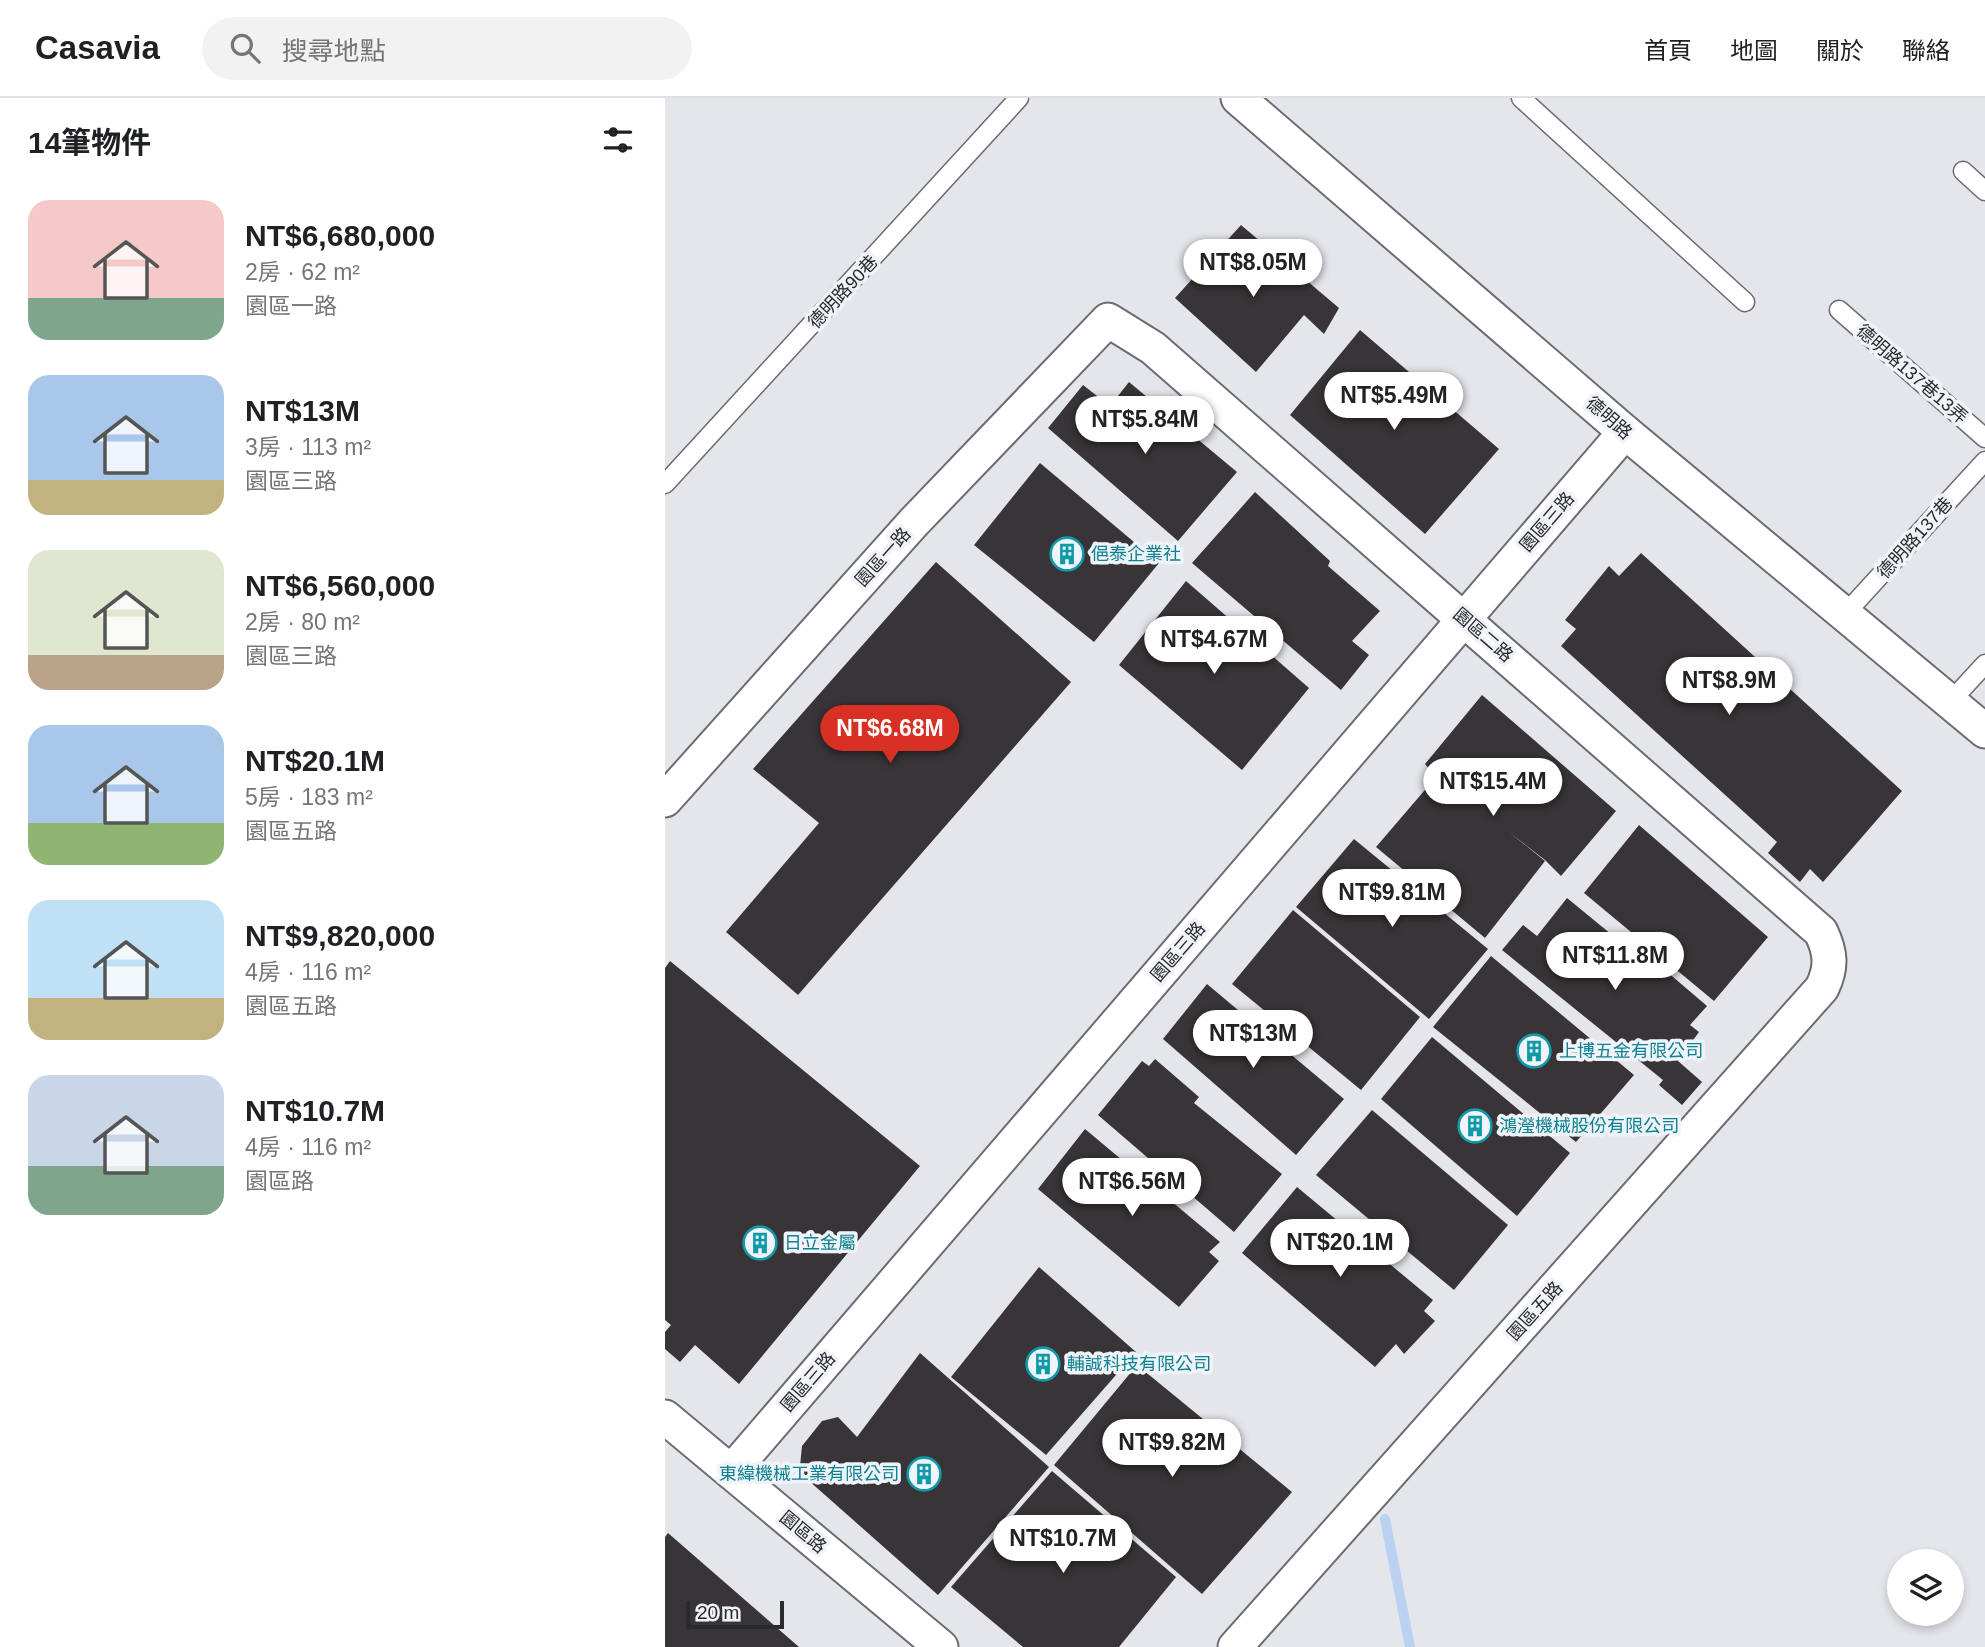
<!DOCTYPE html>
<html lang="zh-TW">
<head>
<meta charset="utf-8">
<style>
  :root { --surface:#fff; --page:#f2f2f2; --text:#202124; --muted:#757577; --line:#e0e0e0; --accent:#d93025 }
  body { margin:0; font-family:Helvetica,"Noto Sans TC",sans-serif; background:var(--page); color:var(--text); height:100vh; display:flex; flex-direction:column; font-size:26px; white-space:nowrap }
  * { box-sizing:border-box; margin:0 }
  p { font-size:23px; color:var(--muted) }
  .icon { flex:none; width:38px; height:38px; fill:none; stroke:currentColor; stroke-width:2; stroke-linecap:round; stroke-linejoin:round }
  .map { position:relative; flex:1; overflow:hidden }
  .panel { display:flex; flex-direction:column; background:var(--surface); width:665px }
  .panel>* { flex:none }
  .fabs { position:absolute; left:1222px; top:1451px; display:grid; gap:14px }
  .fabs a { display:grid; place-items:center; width:77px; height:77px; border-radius:50%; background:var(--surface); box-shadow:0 4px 10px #0003; font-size:35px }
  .scale { position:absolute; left:21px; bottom:18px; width:98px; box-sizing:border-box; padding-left:7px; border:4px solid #292a2c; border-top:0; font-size:19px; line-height:24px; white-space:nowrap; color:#292a2c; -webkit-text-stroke:5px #f1f3fa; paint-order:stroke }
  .price { position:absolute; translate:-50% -60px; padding:0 16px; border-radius:24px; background:#fff; color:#222; font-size:23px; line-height:46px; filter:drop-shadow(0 2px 4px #0008) }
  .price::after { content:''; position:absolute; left:50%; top:42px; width:21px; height:16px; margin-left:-10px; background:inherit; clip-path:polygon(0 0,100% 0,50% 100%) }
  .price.active { background:var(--accent); color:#fff }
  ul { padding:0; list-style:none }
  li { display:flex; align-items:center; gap:21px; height:175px; padding:0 28px }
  li span { display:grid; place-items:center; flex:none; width:196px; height:140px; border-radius:21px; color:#555 }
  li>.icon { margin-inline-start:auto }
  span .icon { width:84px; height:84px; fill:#fffc; stroke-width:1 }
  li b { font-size:30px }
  h2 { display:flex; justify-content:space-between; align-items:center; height:84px; padding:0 28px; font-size:30px }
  header { display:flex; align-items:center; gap:42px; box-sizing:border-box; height:98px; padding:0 35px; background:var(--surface); border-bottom:2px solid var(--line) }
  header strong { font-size:33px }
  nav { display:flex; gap:38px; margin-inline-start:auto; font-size:24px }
  .search { width:490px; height:63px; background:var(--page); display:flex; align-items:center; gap:18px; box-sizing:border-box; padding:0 24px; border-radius:38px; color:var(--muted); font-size:26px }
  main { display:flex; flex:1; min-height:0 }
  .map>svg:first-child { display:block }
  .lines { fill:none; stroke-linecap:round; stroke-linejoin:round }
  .stream { stroke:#bbd1f1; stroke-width:10 }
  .building { fill:#393437 }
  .service-casing { stroke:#6a6c71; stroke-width:21 }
  .minor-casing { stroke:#6a6c71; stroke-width:37 }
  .service { stroke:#fff; stroke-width:18 }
  .minor { stroke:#fff; stroke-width:33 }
  .labels { text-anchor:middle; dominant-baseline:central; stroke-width:7; stroke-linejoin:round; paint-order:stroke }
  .street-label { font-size:18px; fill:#292a2c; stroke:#f1f3fa }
  .culture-label { font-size:18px; fill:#0d838f; stroke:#f1f3fa; text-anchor:start }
</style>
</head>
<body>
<header>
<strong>Casavia</strong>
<div class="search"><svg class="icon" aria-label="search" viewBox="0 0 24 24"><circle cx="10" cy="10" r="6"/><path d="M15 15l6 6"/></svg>搜尋地點</div>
<nav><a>首頁</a><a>地圖</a><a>關於</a><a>聯絡</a></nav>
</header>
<main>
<section class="panel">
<h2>14筆物件<svg class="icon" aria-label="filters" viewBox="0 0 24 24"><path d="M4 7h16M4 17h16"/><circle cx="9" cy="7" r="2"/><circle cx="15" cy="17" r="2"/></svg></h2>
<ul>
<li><span style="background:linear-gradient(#f6c9c9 70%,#7fa58c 0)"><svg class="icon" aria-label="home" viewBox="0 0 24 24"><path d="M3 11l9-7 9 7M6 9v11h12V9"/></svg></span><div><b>NT$6,680,000</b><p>2房 · 62 m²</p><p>園區一路</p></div></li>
<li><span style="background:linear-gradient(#a9c7e8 75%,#c2b280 0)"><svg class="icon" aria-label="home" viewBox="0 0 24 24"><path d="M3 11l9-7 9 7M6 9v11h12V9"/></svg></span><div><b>NT$13M</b><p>3房 · 113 m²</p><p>園區三路</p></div></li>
<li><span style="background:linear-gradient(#dfe7d0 75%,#b9a48a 0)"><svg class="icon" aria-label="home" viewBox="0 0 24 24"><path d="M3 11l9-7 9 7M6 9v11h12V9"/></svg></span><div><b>NT$6,560,000</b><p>2房 · 80 m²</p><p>園區三路</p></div></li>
<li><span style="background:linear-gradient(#a9c7e8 70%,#8fb573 0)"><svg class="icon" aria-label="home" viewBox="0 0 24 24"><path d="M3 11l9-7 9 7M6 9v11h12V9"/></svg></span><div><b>NT$20.1M</b><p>5房 · 183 m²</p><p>園區五路</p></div></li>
<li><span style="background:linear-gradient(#bfe0f5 70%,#c2b280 0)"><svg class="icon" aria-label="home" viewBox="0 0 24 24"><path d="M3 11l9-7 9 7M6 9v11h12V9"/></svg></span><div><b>NT$9,820,000</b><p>4房 · 116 m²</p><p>園區五路</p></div></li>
<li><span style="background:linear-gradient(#c9d6e8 65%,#7fa58c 0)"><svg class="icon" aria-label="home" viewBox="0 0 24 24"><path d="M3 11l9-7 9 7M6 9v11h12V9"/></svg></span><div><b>NT$10.7M</b><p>4房 · 116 m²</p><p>園區路</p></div></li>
</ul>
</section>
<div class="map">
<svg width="1320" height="1549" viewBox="0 0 1320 1549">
  <rect width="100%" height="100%" fill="#e4e6ec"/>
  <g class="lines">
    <path class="stream" d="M720,1421L745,1549"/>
  </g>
  <g class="building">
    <path d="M576,127L674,210L659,236L639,217L591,274L510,200Z"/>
    <path d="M695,232L834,351L760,436L625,317Z"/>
    <path d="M464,284L572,374L513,443L383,330L418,287L445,308Z"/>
    <path d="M375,365L494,465L429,544L309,447Z"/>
    <path d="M590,394L665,463L663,468L715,513L687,543L704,557L676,592L527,465Z"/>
    <path d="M976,455L1237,693L1158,784L1145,771L1135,784L1103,755L1112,744L896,548L911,531L900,522L944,468L954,478Z"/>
    <path d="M271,464L406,584L133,897L61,834L154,725L88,671Z"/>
    <path d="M521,483L644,590L577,672L454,567Z"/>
    <path d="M817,597L951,713L896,778L880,762L844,734L880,763L820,840L711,749L771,679L760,666Z"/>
    <path d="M974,727L1103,839L1049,903L919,795Z"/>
    <path d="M689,741L823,851L764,921L631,809Z"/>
    <path d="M902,800L991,873L994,867L1042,908L1025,927L1034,934L1013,963L1037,984L1017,1007L994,987L998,982L837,852L858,827L872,838Z"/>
    <path d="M628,812L755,919L696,992L567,886Z"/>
    <path d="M826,858L969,977L911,1044L768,929Z"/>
    <path d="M5,863L255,1068L74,1286L30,1247L15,1264L0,1251V1234L6,1227L0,1222V870Z"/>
    <path d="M542,886L679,1001L631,1057L498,941Z"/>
    <path d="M767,939L905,1055L852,1118L716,1001Z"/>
    <path d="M490,961L534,999L529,1005L617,1076L569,1134L433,1017L477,963L484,968Z"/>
    <path d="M707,1012L843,1127L789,1192L651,1077Z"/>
    <path d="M420,1031L555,1144L544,1154L554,1163L514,1209L373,1091Z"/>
    <path d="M632,1089L768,1202L759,1213L770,1223L739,1256L731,1246L710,1269L577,1155Z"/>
    <path d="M374,1169L471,1254L381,1357L286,1279Z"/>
    <path d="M255,1255L384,1369L273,1497L143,1382L135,1368L137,1348L157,1323L173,1319L192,1339Z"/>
    <path d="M472,1267L627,1394L537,1496L389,1367Z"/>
    <path d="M387,1373L511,1479L454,1549H358L286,1489Z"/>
    <path d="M3,1435L134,1549H0V1439Z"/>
  </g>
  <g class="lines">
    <defs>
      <g id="service">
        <path d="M856,0L1080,204"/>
        <path d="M1298,73L1320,93"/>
        <path d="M1174,212L1320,340"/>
        <path d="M0,386L354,0"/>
        <path d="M1179,517L1320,363"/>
        <path d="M1285,604L1320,566"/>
      </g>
      <g id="minor">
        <path d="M573,0L960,334L1320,633"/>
        <path d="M0,702L249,424L443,222L488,250L1156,834C1166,855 1167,869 1157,890L570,1549"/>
        <path d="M0,1319L276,1549"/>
        <path d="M66,1374L960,334"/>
      </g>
    </defs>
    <use href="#service" class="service-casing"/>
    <use href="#minor" class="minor-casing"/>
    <use href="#service" class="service"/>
    <use href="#minor" class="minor"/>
  </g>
  <defs>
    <symbol id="building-ring" viewBox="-11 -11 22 22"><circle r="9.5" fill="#f1f3fa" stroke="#0f9aa8" stroke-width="1.5"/><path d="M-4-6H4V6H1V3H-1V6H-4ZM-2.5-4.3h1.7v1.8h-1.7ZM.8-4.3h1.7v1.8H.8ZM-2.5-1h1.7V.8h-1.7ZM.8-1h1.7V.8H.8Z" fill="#0f9aa8"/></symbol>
  </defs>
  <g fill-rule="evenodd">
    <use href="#building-ring" x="383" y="437" width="38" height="38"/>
    <use href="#building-ring" x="850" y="934" width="38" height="38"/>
    <use href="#building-ring" x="791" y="1009" width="38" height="38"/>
    <use href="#building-ring" x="76" y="1126" width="38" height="38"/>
    <use href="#building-ring" x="359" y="1247" width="38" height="38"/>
    <use href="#building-ring" x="240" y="1357" width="38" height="38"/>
  </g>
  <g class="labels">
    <g class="street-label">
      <text transform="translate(178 194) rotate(-47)">德明路90巷</text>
      <text transform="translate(1247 276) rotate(41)">德明路137巷13弄</text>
      <text transform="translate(944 320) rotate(41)">德明路</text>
      <text transform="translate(882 424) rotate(-49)">園區三路</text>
      <text transform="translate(1250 440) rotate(-48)">德明路137巷</text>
      <text transform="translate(218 459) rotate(-48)">園區一路</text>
      <text transform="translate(818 537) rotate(41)">園區二路</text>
      <text transform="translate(513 854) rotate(-49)">園區三路</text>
      <text transform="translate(870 1213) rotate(-48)">園區五路</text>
      <text transform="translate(143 1284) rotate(-49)">園區三路</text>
      <text transform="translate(138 1434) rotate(40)">園區路</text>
    </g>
    <g class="culture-label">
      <text x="426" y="456">俋泰企業社</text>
      <text x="894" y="953">上博五金有限公司</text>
      <text x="834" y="1028">鴻瀅機械股份有限公司</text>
      <text x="119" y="1145">日立金屬</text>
      <text x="402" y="1266">輔誠科技有限公司</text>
      <text x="234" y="1376" text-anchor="end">東緯機械工業有限公司</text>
    </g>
  </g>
</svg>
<div class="fabs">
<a><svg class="icon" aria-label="layers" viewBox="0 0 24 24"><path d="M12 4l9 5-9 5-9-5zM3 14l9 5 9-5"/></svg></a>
</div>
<div class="scale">20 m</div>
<b class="price" style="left:588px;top:201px">NT$8.05M</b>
<b class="price" style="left:729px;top:334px">NT$5.49M</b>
<b class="price" style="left:480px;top:358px">NT$5.84M</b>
<b class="price" style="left:549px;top:578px">NT$4.67M</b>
<b class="price" style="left:1064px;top:619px">NT$8.9M</b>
<b class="price active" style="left:225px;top:667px">NT$6.68M</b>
<b class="price" style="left:828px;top:720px">NT$15.4M</b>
<b class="price" style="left:727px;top:831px">NT$9.81M</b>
<b class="price" style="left:950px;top:894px">NT$11.8M</b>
<b class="price" style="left:588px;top:972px">NT$13M</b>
<b class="price" style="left:467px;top:1120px">NT$6.56M</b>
<b class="price" style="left:675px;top:1181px">NT$20.1M</b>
<b class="price" style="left:507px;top:1381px">NT$9.82M</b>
<b class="price" style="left:398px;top:1477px">NT$10.7M</b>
</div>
</main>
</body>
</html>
